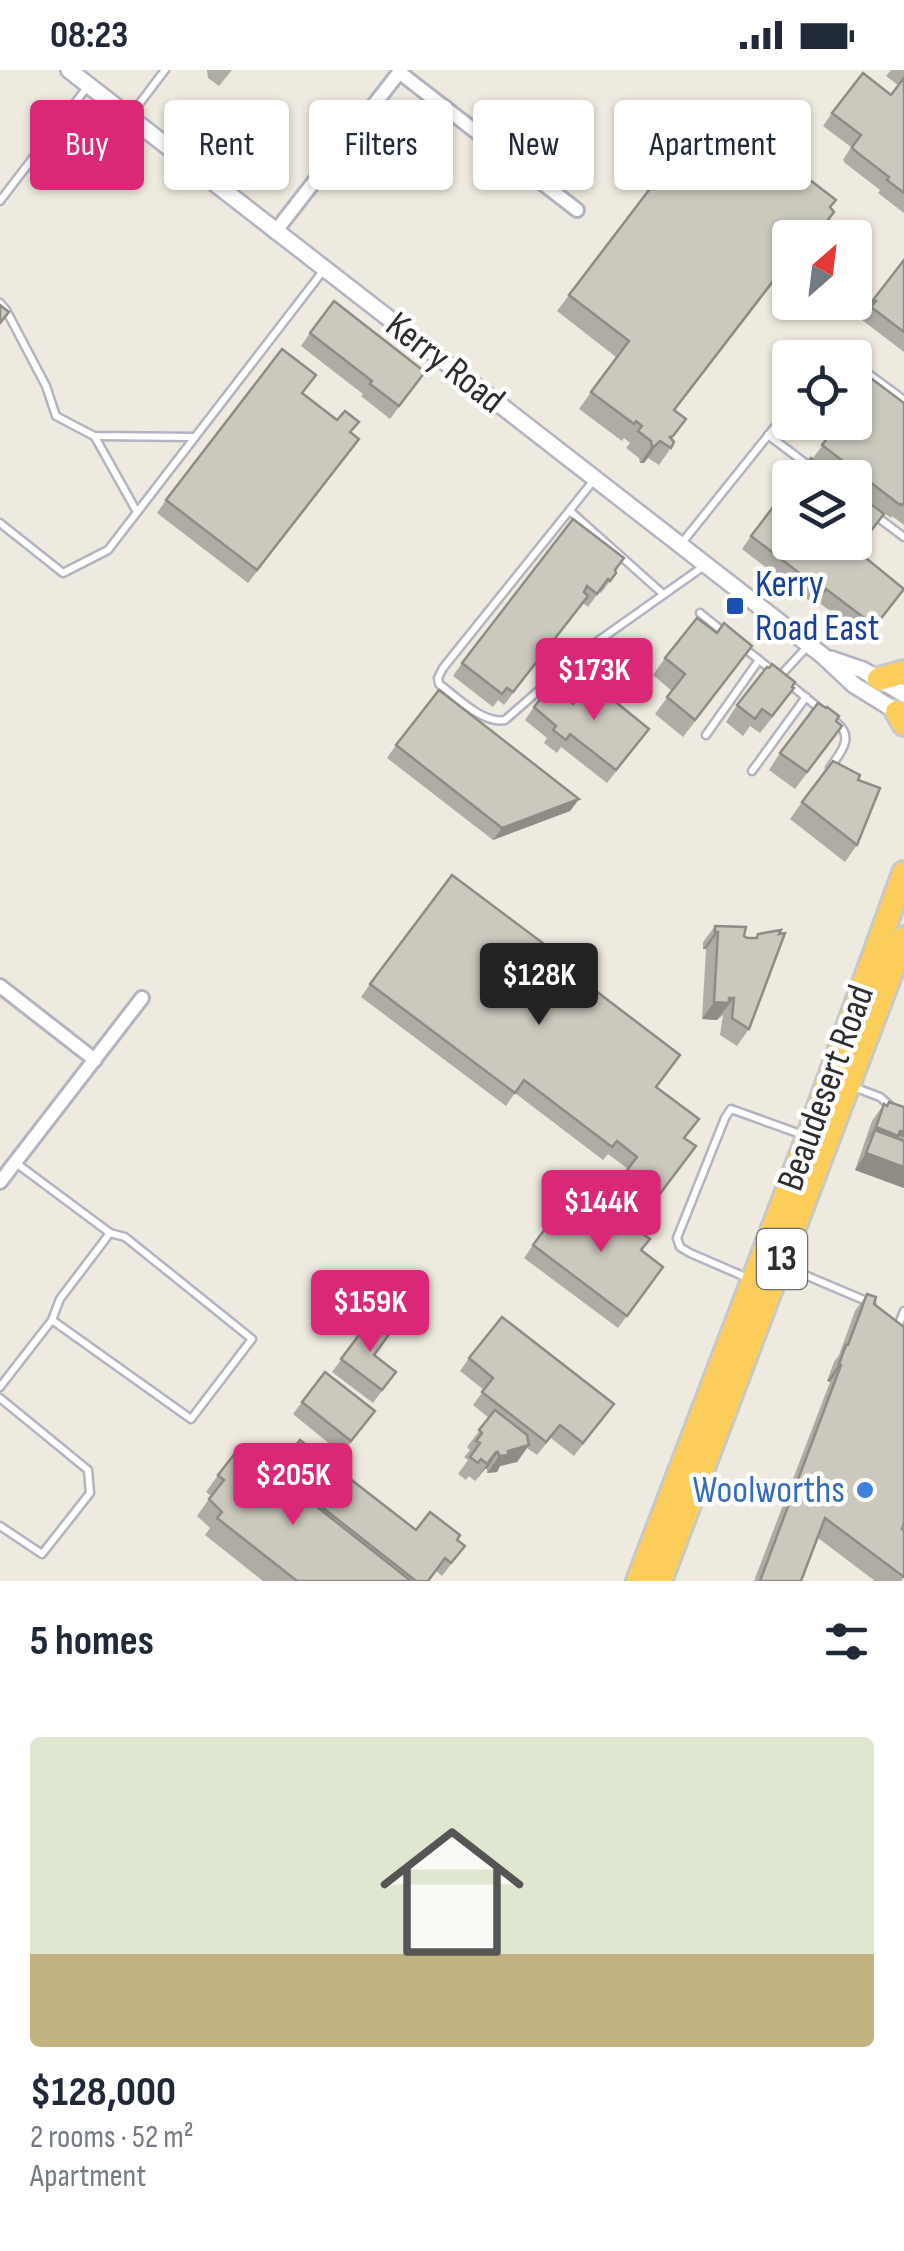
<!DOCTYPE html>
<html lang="en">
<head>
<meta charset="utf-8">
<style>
  :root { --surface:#fff; --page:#f2f2f3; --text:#1f2937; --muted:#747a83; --accent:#db2777 }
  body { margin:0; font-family:"Sofia Sans Condensed",sans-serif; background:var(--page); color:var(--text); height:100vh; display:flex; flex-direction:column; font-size:38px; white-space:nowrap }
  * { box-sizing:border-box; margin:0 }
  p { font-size:32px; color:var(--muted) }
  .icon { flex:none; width:55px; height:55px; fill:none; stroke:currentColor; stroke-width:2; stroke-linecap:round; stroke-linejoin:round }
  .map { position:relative; height:1511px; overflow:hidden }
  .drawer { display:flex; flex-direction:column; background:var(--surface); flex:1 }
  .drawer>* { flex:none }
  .guide { position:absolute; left:30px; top:30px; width:845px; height:90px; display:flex; gap:20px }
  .needle { width:65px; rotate:28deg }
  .buttons { position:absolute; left:772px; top:150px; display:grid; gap:20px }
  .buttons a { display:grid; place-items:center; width:100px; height:100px; border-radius:10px; background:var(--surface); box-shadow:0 2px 8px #0004; font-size:50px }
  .price { position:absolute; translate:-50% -85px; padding:0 22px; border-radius:10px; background:var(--accent); color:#fff; font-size:32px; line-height:65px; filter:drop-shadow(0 2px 5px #0008) }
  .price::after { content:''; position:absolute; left:50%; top:60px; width:30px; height:22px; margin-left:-15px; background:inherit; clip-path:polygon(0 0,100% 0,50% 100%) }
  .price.selected { background:#222; color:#fff }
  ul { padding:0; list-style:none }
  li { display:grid; align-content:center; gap:20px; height:530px; padding:0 30px }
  li span { display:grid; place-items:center; height:310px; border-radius:10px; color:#555 }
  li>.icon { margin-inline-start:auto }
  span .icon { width:180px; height:180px; fill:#fffc; stroke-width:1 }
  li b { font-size:42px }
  h2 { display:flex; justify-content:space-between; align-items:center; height:120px; padding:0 30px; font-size:42px }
  .chip { padding:0 35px; border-radius:10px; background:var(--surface); box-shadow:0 2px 8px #0004; font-size:35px; line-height:90px }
  .chip.selected { background:var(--accent); color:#fff }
  .status { display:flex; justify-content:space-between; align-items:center; height:70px; padding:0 50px; background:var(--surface); direction:ltr }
  .status svg { height:28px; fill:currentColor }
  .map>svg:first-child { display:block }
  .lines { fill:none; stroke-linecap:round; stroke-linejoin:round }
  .service-casing { stroke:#b3b3c1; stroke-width:11 }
  .minor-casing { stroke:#b3b3c1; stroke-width:18 }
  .tertiary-casing { stroke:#b3b3c1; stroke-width:20 }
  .trunk-casing { stroke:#c8c8c8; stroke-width:28 }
  .service { stroke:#fff; stroke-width:6 }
  .minor { stroke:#fff; stroke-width:12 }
  .tertiary { stroke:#fff; stroke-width:15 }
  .trunk { stroke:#fcce59; stroke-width:22 }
  .wall { fill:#afaca3 }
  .shaded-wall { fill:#8e8c84 }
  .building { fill:#cbc8bd; stroke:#8e8c84; stroke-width:2.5 }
  .transit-dot { fill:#1a4fb4; stroke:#fff; stroke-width:4 }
  .shop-dot { fill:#3f7fe0; stroke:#fff; stroke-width:4 }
  .labels { text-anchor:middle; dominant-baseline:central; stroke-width:9; stroke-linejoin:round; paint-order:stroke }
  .shield { fill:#fff; stroke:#6c6c6c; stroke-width:2.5 }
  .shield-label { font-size:35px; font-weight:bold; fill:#2d2d2d }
  .street-label { font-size:38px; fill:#2d2d2d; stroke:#fff }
  .transit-label { font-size:38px; fill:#164399; stroke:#fff; text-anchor:start }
  .shop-label { font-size:38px; fill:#366cbe; stroke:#fff; text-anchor:end }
</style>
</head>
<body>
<div class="status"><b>08:23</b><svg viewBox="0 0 49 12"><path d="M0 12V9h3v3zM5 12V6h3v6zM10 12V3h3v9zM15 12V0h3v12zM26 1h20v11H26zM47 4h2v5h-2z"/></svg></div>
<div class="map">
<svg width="904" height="1511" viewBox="0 0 904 1511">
  <rect width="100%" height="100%" fill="#efeadf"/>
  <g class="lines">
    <defs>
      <g id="service">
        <path d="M130,46L165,0"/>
        <path d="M0,131L88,16"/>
        <path d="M0,233L6,240L46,316L56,346L94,366L195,367"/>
        <path d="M855,294L904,330"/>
        <path d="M768,365L825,408"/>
        <path d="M95,367L137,442"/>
        <path d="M594,410L443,598L438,608L439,614C457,627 482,654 505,650L584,581L704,496"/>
        <path d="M570,441L662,523"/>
        <path d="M876,446L904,467"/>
        <path d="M0,453L63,503L108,480L323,201"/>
        <path d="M681,474L790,338"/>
        <path d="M700,543L726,564"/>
        <path d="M744,578L773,601"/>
        <path d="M780,606L807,577"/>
        <path d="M787,612L820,639"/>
        <path d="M706,665L759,590"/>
        <path d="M830,698C840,683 855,668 837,653"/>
        <path d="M752,701L806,627"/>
        <path d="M851,1016L880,1027L904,1048"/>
        <path d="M786,1197L871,1233"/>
        <path d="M750,1209L690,1183L680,1177L677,1168L725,1048L731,1039L803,1065"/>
        <path d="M52,1250L60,1229L110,1163"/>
        <path d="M899,1254L904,1241"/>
        <path d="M0,1317L52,1250L191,1349L252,1269L125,1167L110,1163L16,1093"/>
        <path d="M0,1328L88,1400L90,1423L42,1484L0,1456"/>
      </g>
      <g id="minor">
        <path d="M399,2L577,140"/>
        <path d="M275,162L401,0"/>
        <path d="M0,916L95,990"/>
        <path d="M0,1112L142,928"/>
      </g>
      <g id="tertiary">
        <path d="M69,0L822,585L854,615L904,646"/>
        <path d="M831,589L863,600L904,624"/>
      </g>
      <g id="trunk">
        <path d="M879,609L904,602"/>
        <path d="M897,642L904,654"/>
        <path d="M638,1511L808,1067L904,803"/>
        <path d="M660,1511L904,868"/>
      </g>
    </defs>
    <use href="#service" class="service-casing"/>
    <use href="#minor" class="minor-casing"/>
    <use href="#tertiary" class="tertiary-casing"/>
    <use href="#trunk" class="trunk-casing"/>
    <use href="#service" class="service"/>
    <use href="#minor" class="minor"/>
    <use href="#tertiary" class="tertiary"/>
    <use href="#trunk" class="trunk"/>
  </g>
  <g class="wall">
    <path d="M207,0H232L219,16L208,8Z"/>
    <path d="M891,0H904V143L878,123L880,120L845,93L843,90L851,77L823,56L832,43L891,25L898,15L886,6Z"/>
    <path d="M831,138L834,142L816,168H790V197L787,195L674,341L671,378L659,395L648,388L644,393H640L639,388L626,378L630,373L624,368L622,371L579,339L616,287L557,241L569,225Z"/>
    <path d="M904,190V282L862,250L867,244L864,243Z"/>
    <path d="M310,263L425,302L390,349L361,326L363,324L301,276Z"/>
    <path d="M303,324L351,363L350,382L248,513L157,443L166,430Z"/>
    <path d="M861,324L904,333V455L892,446L891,448L855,421V408H838L813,388L835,359L828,352H855Z"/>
    <path d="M751,466L856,481L896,531L866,569L817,531L815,535L742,479Z"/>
    <path d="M616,500V503L601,523L599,522L588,537L583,533L504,635L498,630L493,637L453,606L462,593Z"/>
    <path d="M665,588L740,593L683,667L655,644L672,621L653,605Z"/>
    <path d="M573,634L649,659L607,713L561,677L557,683L544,673L547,668L525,650L534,637Z"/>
    <path d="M737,635H782L760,663L750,656L743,666L726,652Z"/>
    <path d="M836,651L830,673L795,719L769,700L780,683Z"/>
    <path d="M396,675L579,729L570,741L493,770L387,688Z"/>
    <path d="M802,732L857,775L845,792L790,749Z"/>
    <path d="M715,856L747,868H755L758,864L749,959L737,976L720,965L723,945L717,950L702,949L706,879H703V872Z"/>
    <path d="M370,914L592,918L656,1017L685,1068L696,1076L647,1142L615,1117L628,1099L608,1084L603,1090L515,1023L506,1036L361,927Z"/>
    <path d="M889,1032L904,1037V1118L855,1100L872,1051L884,1034L886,1035Z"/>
    <path d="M533,1175L663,1197L618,1258L524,1188Z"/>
    <path d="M867,1224L874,1234L902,1459L904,1507L901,1511H875L818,1468L801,1511H754L830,1312L827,1311L834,1292L839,1285L855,1241Z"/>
    <path d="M371,1249L374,1285L396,1302L373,1333L332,1302Z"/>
    <path d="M469,1288L614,1334L574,1386L551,1368L537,1385L527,1378L517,1392L500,1396L497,1402L487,1403V1399H485L475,1411L469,1406L466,1410L458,1404L468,1390L464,1387L470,1380L467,1377L489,1348L473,1335L484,1320L460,1301Z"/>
    <path d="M302,1332L375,1341L342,1384L293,1344Z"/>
    <path d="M300,1370L416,1460L457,1470L465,1476L442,1506L436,1501L428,1511H263L205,1465L210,1458L197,1446L211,1426L206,1422L218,1405L245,1390L275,1403Z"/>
  </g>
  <g class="shaded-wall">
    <path d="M790,190L662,357L674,340Z"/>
    <path d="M873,230L876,231L867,244L864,243Z"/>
    <path d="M660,371L644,393H640L652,376Z"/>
    <path d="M579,729L570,741L493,770L502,758Z"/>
    <path d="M715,862H718L706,879H703Z"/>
    <path d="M729,928H734L717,950L702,949L714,932Z"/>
    <path d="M876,1057L900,1061H903L891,1078L875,1060L864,1074Z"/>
    <path d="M866,1083L904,1097V1118L855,1100Z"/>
    <path d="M839,1294L841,1295L830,1312L827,1311Z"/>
    <path d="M529,1375L517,1392L500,1396L497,1402L487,1403L499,1386L508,1381Z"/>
    <path d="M496,1382H498L487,1399H485L475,1411Z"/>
  </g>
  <g class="building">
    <path d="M863,3L891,25L904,8V123L887,110L889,107L854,80L852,77L861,65L832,43Z"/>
    <path d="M713,36L836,130L830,137L834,142L814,168H790V189L674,340L686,349L673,366L670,367L674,372L671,378L660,371L655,376H652L651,371L638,361L642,356L636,351L634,354L591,322L629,271L569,225Z"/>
    <path d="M904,190V262L871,237L876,231L873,230Z"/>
    <path d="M334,231L425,302L399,336L370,314L372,311L310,263Z"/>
    <path d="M0,235L9,242L0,253Z"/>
    <path d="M282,279L316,305L302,323L337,350L345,341L359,352L350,362L359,369L257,500L166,430Z"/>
    <path d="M872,309L904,333V435L901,434L900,435L822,375L839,352H855V320L861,324Z"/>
    <path d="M811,388L836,408H796Z"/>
    <path d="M790,415V472H855V422L884,444L856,480L904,519L875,556L826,519L824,522L751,466Z"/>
    <path d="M573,449L624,488L615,500L616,503L610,511L608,509L597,524L587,516L584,522L588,526L513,622L507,618L502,624L462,593Z"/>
    <path d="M697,548L717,563L724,553L752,576L695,650L667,627L685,604L665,588Z"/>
    <path d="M772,594L795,612L792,617L794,618L772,646L762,639L755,649L737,635L767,597L769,598Z"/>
    <path d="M591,612L649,659L616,700L570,664L566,670L553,660L556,656L534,637L551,616L573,634Z"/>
    <path d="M439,620L579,729L502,758L396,675Z"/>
    <path d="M818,633L826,638L827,637L839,646L836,651L842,656L807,702L780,683Z"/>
    <path d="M833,691L860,705L858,710L880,718L857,775L802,732Z"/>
    <path d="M452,805L596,913L592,918L680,985L656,1017L699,1049L684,1068L696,1076L656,1129L624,1104L637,1087L617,1071L612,1077L524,1010L515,1023L370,914Z"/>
    <path d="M715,856L746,857L744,866L747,868H757L758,864L781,860L779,864L785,863L749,959L732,948L734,928H729V933L714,932L718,862H715Z"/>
    <path d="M889,1032L904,1037V1066L901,1065L903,1061H900L898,1066L876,1057L884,1034L887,1036Z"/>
    <path d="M875,1060L904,1071V1097L866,1083Z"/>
    <path d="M568,1128L605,1155L614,1143L650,1169L641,1180L663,1197L627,1246L533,1175Z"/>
    <path d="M867,1224L876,1227L874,1234L904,1257V1453L902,1459L904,1460V1507L825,1448L801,1511H760L841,1295L839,1294L846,1275H848Z"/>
    <path d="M502,1247L614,1334L583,1373L560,1355L546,1372L482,1322L493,1308L469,1288Z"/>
    <path d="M371,1249L390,1263L374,1285L396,1302L382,1320L341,1289Z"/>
    <path d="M325,1302L375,1341L351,1371L302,1332Z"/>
    <path d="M495,1340L527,1365L529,1375L508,1381V1385L499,1386L498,1382H496L487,1394L481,1389L478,1393L470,1387L480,1373L476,1371L482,1363L479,1360Z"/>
    <path d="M300,1370L416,1460L430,1442L460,1465L457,1470L465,1476L451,1493L445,1488L428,1511H416L276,1401Z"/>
    <path d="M236,1382L245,1390L250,1384L411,1511H297L217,1448L222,1442L209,1429L224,1410L218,1405Z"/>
  </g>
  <rect class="transit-dot" x="725" y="526" width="20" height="20" rx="5"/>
  <circle class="shop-dot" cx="865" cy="1420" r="10"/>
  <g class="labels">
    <rect class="shield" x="757" y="1159" width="50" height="60" rx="8"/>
    <g class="shield-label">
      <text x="782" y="1189">13</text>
    </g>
    <g class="street-label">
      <text transform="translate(445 293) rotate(38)">Kerry Road</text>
      <text transform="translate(826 1018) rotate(-70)">Beaudesert Road</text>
    </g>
    <g class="transit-label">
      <text x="755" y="514">Kerry<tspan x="755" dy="44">Road East</tspan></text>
    </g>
    <g class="shop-label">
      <text x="845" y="1420">Woolworths</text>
    </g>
  </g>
</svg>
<div class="buttons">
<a><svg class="needle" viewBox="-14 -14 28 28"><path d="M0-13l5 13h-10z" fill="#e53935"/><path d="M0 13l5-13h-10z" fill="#747a83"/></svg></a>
<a><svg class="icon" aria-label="locate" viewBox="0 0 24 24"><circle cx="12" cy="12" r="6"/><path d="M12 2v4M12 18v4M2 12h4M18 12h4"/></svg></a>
<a><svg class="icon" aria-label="layers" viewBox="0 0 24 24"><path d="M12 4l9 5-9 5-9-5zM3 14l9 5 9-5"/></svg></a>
</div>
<b class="price" style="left:594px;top:653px">$173K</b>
<b class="price selected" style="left:539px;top:958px">$128K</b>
<b class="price" style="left:601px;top:1185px">$144K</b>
<b class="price" style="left:370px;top:1285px">$159K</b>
<b class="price" style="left:293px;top:1458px">$205K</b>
<div class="guide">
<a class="chip selected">Buy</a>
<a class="chip">Rent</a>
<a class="chip">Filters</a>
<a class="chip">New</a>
<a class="chip">Apartment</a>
</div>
</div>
<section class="drawer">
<h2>5 homes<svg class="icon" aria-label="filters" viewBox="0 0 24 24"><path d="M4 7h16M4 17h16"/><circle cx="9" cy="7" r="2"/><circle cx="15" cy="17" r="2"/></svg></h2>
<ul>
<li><span style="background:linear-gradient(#dfe7d0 70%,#c2b280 0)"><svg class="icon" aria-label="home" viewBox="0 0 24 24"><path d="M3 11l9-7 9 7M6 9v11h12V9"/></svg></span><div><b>$128,000</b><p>2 rooms · 52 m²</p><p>Apartment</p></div></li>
</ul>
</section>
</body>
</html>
